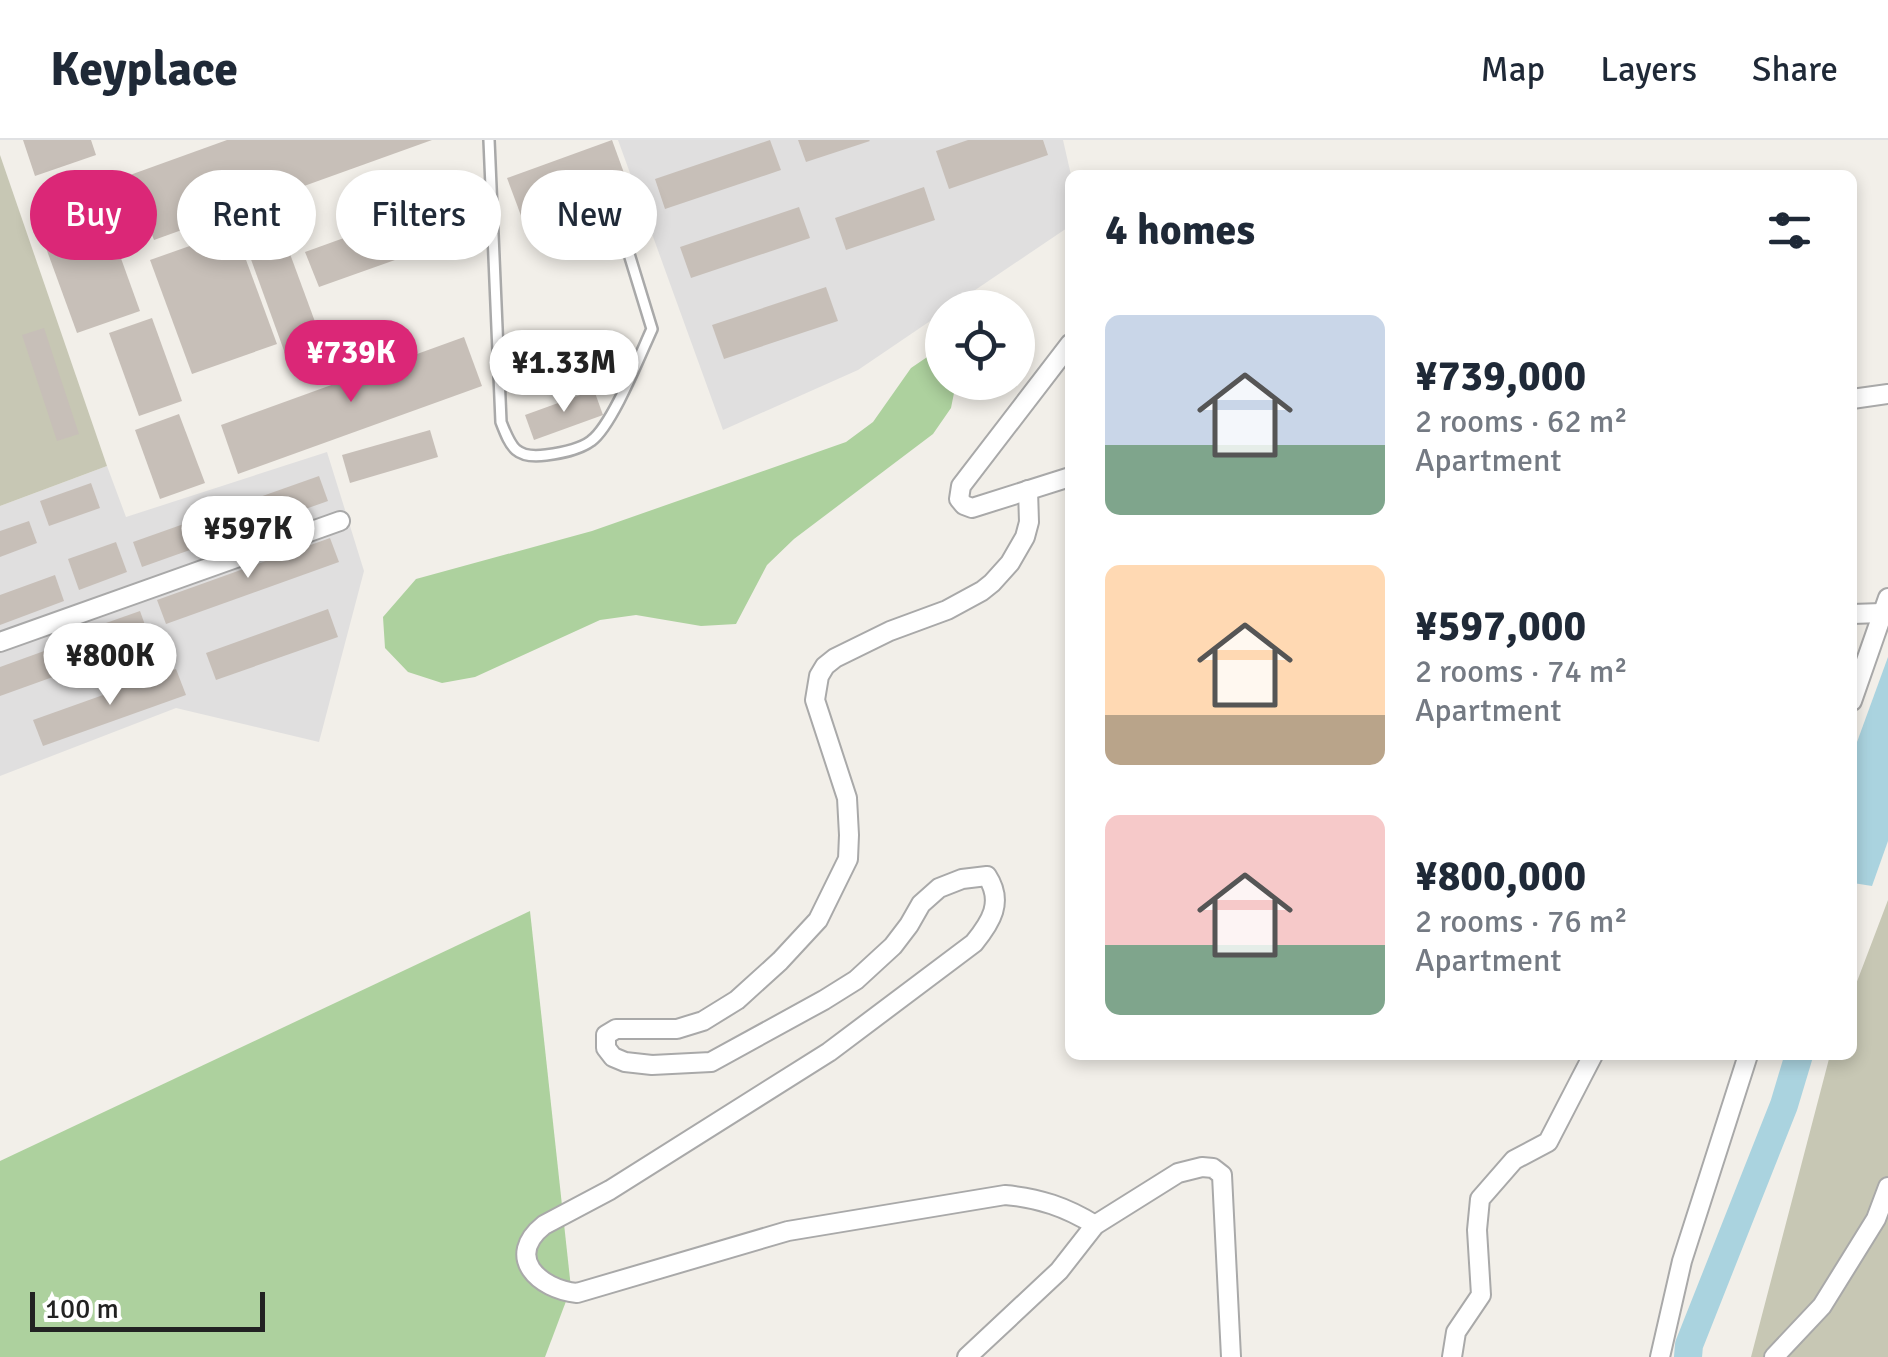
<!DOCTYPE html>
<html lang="en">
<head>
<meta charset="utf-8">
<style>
  :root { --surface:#fff; --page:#f2f2f3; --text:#1f2937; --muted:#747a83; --line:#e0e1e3; --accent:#db2777 }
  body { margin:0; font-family:Signika,sans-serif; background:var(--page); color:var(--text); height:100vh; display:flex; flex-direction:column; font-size:38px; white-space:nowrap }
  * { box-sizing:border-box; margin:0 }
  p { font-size:32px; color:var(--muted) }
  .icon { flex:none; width:55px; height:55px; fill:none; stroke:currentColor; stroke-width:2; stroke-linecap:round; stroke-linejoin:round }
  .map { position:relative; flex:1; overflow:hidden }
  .drawer { position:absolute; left:1065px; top:30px; width:792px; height:890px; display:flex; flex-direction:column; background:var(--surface); border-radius:15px; box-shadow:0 5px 15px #0003 }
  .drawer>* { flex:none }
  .banner { position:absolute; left:30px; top:30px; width:885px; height:90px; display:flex; gap:20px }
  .tools { position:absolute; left:925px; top:150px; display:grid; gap:20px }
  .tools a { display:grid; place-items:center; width:110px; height:110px; border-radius:50%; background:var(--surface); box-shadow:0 5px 15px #0003; font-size:50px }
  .scale { position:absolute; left:30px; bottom:25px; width:235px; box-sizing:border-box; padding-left:10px; border:5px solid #222; border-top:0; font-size:28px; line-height:35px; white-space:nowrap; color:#222; -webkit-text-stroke:8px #fff; paint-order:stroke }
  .price { position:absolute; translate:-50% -85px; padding:0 22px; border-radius:35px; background:#fff; color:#222; font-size:32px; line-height:65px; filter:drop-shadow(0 2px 5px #0008) }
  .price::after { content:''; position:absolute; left:50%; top:60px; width:30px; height:22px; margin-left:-15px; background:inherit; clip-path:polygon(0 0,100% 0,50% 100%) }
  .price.current { background:var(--accent); color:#fff }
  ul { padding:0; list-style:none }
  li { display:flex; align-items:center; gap:30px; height:250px; padding:0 40px }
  li span { display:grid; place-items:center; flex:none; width:280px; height:200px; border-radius:15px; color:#555 }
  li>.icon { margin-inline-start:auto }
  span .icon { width:120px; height:120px; fill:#fffc; stroke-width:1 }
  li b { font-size:42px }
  h2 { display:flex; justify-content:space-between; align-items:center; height:120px; padding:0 40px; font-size:42px }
  .tag { padding:0 35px; border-radius:45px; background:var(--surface); box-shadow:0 5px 15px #0003; font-size:35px; line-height:90px }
  .tag.current { background:var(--accent); color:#fff }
  header { display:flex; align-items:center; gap:60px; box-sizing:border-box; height:140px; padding:0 50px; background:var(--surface); border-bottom:2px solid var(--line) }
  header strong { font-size:48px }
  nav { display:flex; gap:55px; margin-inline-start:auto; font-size:35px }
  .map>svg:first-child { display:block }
  .residential { fill:#e0dfdf }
  .construction { fill:#c7c7b4 }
  .forest { fill:#add19e }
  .water { fill:#aad3df }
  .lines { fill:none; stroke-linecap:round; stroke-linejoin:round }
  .river { stroke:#aad3df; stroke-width:28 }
  .building { fill:#c7bfb8 }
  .lane-casing { stroke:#a9a9a9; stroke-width:14 }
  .street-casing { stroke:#a9a9a9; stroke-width:22 }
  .lane { stroke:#fff; stroke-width:9 }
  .street { stroke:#fff; stroke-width:18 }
</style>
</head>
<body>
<header>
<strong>Keyplace</strong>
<nav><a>Map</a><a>Layers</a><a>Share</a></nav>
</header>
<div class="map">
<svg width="1888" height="1217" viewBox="0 0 1888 1217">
  <rect width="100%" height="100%" fill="#f2efe9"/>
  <g class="residential">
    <path d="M618,0H1063L1071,35L1070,86L950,167L942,168V173L858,230L723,290Z"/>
    <path d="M327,312L364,431L319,602L176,568L0,636V366L107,326L126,377Z"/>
  </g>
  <g class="construction">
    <path d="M0,15L107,326L0,366Z"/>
    <path d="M1888,760V1217H1751L1830,915H1852L1853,852Z"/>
  </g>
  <g class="forest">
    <path d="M936,211L942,218V242L956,243L951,268L933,294L794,399L767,425L736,484L701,486L636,475L600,480L475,537L442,543L408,532L385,508L383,477L416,439L592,391L846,302L873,282L911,228Z"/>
    <path d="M530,771L571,1148L545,1217H0V1021Z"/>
  </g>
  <path class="water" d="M1888,517V701L1872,746L1853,743V613Z"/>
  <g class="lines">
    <path class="river" d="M1688,1217L1689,1205L1784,965L1799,915"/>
  </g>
  <g class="building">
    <path d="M23,0H91L96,15L35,36Z"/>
    <path d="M227,0H432L154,100L130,35Z"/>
    <path d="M612,0L628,44L523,81L507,38Z"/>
    <path d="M770,0L781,30L665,69L655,39Z"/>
    <path d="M798,0H869L870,1L806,22Z"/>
    <path d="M968,0H1043L1048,15L949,49L936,11Z"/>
    <path d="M924,47L935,80L846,110L835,78Z"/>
    <path d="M101,63L140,171L77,193L38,86Z"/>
    <path d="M441,63L454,99L319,147L305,112Z"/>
    <path d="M272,65L328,217L291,230L236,78Z"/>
    <path d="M799,67L810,98L691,138L680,107Z"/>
    <path d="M235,90L277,204L192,234L150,120Z"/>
    <path d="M826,147L838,181L724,219L712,185Z"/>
    <path d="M152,178L182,261L139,276L109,193Z"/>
    <path d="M44,188L79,294L57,301L22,195Z"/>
    <path d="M464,197L482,246L238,334L221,285Z"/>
    <path d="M594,250L603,275L534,300L525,275Z"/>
    <path d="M179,274L205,343L160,359L135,290Z"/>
    <path d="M430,290L438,317L350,343L342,315Z"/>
    <path d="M319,336L328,361L142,427L133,402Z"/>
    <path d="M91,343L100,368L49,386L40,361Z"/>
    <path d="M29,381L37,403L0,417V391Z"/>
    <path d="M330,398L339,422L166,484L157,460Z"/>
    <path d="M116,402L127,432L79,450L68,419Z"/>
    <path d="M55,435L64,461L0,485V455Z"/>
    <path d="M328,469L338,497L216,540L206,513Z"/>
    <path d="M140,471L149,496L98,514L89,489Z"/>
    <path d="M80,498L89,524L0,556V527Z"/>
    <path d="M176,529L186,555L43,606L33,580Z"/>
  </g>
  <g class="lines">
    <defs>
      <path id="lane" d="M489,0L501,282C511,308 516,319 546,315C561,313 579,310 591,301C612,286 640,215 652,189L622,91"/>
      <g id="street">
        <path d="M1070,204L961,346L959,359L964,365L972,368L1070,337"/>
        <path d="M1852,259L1888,254"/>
        <path d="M1028,350L1029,382L1025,397L1010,423L992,443L982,451L947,470L890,491L835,518L825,526L819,536L815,560L847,658L849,695L848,719L818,780L780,821L737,860L703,881L677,889H616L606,895V908L613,917L625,922L652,925L711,922L824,860L856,840L893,806L909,785L921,764L939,748L962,739L987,736C1004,762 991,782 974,803L829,912L610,1050L544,1085C504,1117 539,1149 577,1153L788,1091L1005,1055C1039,1058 1066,1067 1095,1085"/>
        <path d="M1852,474L1882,473"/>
        <path d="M0,502L340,381"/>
        <path d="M1852,561L1888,458"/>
        <path d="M967,1217L1059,1131L1095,1085L1178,1033L1202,1027L1213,1028L1222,1035L1231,1217"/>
        <path d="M1452,1217L1456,1192L1481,1155L1477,1090L1480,1059L1514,1020L1548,1002L1593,915"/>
        <path d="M1660,1217L1682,1121L1748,915"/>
        <path d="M1774,1217L1822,1166L1876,1079L1888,1047"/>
      </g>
    </defs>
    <use href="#lane" class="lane-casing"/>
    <use href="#street" class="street-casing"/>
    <use href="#lane" class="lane"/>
    <use href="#street" class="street"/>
  </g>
</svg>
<div class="tools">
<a><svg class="icon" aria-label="locate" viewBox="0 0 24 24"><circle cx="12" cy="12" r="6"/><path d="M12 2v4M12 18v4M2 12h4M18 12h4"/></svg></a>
</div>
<div class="scale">100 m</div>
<b class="price current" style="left:351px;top:265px">¥739K</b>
<b class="price" style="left:564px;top:275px">¥1.33M</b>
<b class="price" style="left:248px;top:441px">¥597K</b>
<b class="price" style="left:110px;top:568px">¥800K</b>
<div class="banner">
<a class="tag current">Buy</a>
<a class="tag">Rent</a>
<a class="tag">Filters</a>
<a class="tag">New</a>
</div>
<section class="drawer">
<h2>4 homes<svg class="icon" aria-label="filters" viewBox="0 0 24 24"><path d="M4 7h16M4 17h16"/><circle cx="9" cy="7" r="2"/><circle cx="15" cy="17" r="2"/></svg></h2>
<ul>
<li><span style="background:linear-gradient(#c9d6e8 65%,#7fa58c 0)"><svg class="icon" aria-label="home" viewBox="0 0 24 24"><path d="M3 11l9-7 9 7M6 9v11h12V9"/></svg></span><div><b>¥739,000</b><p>2 rooms · 62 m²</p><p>Apartment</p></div></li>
<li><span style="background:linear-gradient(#ffd9b3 75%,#b9a48a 0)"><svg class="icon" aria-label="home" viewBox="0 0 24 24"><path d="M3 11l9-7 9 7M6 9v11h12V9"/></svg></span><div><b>¥597,000</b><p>2 rooms · 74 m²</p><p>Apartment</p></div></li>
<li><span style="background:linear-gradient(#f6c9c9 65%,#7fa58c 0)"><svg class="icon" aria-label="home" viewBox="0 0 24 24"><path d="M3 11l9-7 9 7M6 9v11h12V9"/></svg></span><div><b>¥800,000</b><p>2 rooms · 76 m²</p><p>Apartment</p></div></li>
</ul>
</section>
</div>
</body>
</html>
